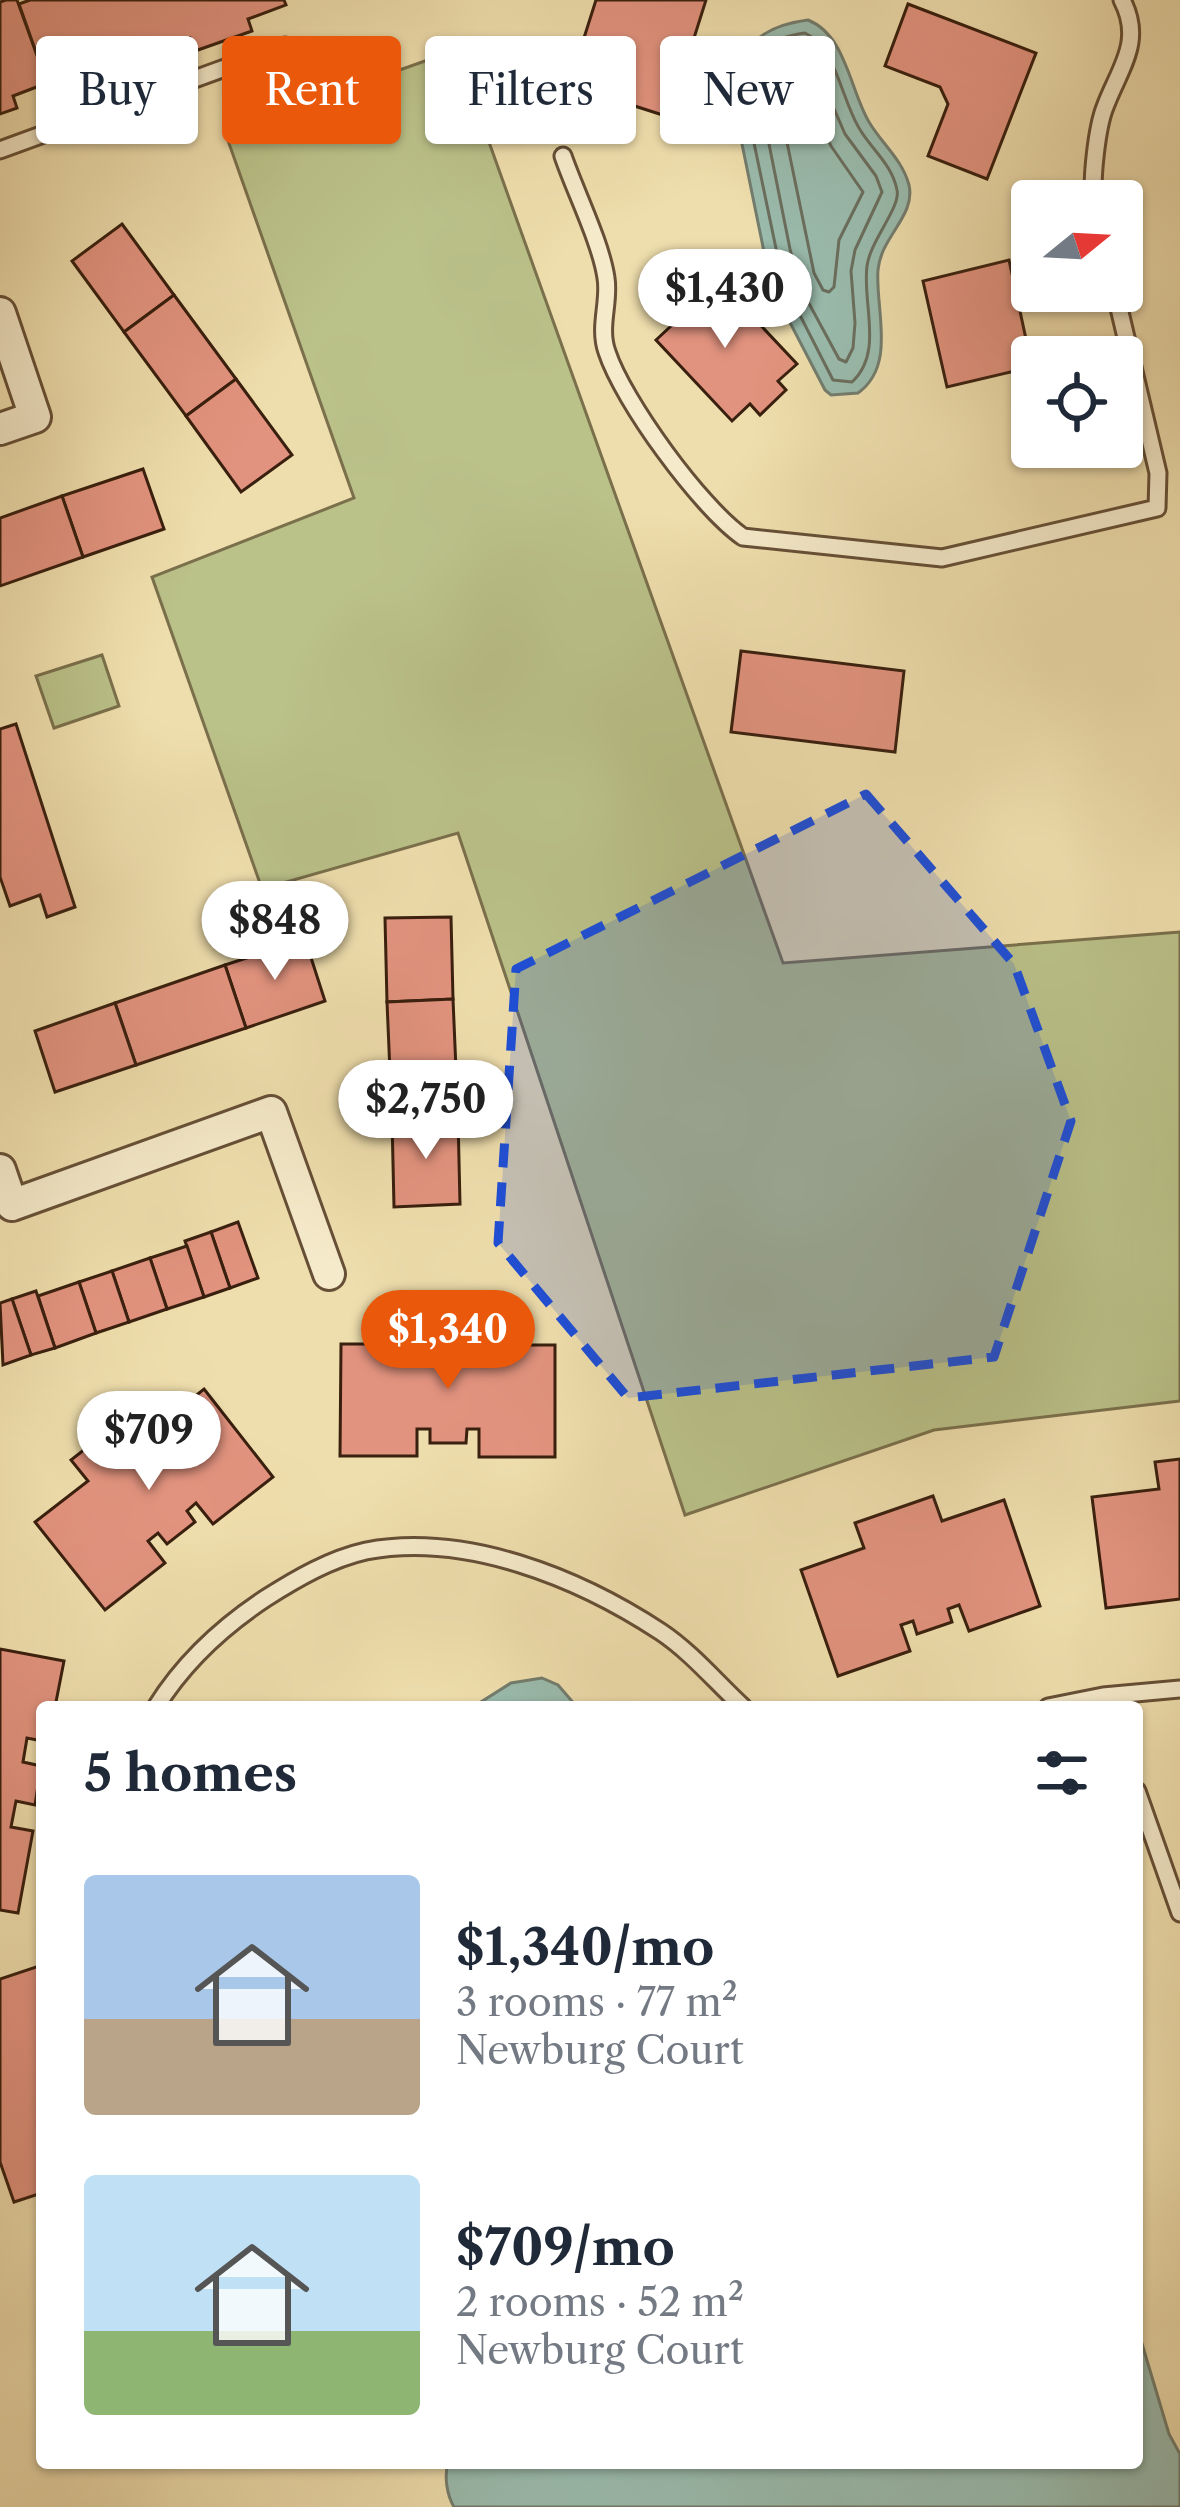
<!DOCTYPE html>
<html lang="en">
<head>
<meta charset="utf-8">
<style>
  :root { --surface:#fff; --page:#f6f6f7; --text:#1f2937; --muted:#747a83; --accent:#ea580c }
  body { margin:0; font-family:"Libre Caslon Text",serif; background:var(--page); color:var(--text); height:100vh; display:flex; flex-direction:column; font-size:45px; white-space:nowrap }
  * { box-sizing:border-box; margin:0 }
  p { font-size:39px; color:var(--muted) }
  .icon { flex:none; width:66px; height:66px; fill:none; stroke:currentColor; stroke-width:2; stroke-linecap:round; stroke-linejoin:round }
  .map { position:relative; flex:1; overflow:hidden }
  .sheet { position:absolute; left:36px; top:1701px; width:1107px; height:768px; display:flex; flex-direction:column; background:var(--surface); border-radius:12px; box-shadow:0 3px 9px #0004 }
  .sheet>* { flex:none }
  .guide { position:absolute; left:36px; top:36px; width:1110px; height:108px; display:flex; gap:24px }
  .needle { width:78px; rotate:72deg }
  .controls { position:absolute; left:1011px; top:180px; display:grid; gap:24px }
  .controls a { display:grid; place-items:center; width:132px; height:132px; border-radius:12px; background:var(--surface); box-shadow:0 3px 9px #0004; font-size:60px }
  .price { position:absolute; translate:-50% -102px; padding:0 27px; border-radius:42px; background:#fff; color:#222; font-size:39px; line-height:78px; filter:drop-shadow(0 3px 6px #0008) }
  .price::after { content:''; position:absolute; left:50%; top:72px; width:36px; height:27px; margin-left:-18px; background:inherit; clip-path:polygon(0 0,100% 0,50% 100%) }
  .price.on { background:var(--accent); color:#fff }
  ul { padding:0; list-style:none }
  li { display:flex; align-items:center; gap:36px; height:300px; padding:0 48px }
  li span { display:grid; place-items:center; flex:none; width:336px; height:240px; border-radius:12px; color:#555 }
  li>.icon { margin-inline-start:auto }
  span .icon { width:144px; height:144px; fill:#fffc; stroke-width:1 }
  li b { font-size:51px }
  h2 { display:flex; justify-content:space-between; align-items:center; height:144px; padding:0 48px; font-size:51px }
  .tag { padding:0 42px; border-radius:12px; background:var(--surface); box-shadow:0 3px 9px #0004; font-size:42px; line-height:108px }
  .tag.on { background:var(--accent); color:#fff }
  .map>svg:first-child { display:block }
  .green { fill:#bac189; stroke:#7a704c; stroke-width:3 }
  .water { fill:#9abcae; stroke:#737d6e; stroke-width:3 }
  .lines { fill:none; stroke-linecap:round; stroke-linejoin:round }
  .shore { stroke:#6a6e5e; stroke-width:3 }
  .building { fill:#e2937f; stroke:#391f0e; stroke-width:3 }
  .lane-casing { stroke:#664f36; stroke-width:21 }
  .street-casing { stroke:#664f36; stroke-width:36 }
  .lane { stroke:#f5eaca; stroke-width:15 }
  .street { stroke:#f5eaca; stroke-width:30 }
  .marked { fill:#1d4ed8; fill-opacity:0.2; stroke:#1d4ed8; stroke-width:9; stroke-dasharray:24 15; stroke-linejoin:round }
</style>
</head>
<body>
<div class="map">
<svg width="1180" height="2507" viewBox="0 0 1180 2507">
  <rect width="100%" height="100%" fill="#efdead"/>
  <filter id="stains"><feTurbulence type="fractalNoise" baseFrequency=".00167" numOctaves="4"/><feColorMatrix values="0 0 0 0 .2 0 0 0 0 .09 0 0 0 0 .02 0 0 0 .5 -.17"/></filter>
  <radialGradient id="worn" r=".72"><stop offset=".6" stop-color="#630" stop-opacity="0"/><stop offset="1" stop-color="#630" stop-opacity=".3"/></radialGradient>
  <g class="green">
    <path d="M456,50L783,963L1180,932V1401L934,1430L685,1515L458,833L262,889L152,577L354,498L225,132Z"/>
    <path d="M102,655L119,706L54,728L36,676Z"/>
  </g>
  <g class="water">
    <path d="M808,20C846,35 850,90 869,122C882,144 902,159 909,185C916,216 881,236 878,270C875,309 897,365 858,393L831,395L825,390L771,286L732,95C737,47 761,26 808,20Z"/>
    <path d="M542,1678L558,1685L577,1707H473L511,1683Z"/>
    <path d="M1137,2327L1169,2434L1180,2454V2507H454C447,2495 444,2477 448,2463H1137Z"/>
  </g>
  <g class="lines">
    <g class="shore">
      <path d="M805,33C813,37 820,42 825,51C840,74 845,104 859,128C871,149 892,164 897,190C901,207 870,241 867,266C862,303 884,353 852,382L833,380L783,282L744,95C747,56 767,38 805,33Z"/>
      <path d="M795,49H804L812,58L845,134L876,176L882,192L855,250L851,271L855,323L853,348L846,362L839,359L799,285L790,249L759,94L768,63Z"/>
      <path d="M794,69L831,146L863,192L839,240L834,287L829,292L823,290L814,273L777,94L782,75Z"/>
    </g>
  </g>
  <g class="building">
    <path d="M6,0H17L47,83L13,96L17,108L0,114V2Z"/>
    <path d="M30,0H284L286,5L248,19L252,31L195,51L190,38L132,58L137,72L75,95L68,76L47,83L19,4Z"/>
    <path d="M596,0H706L669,117L569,85Z"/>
    <path d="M908,4L1036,53L987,179L928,156L948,104L940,87L885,66Z"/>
    <path d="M122,224L174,295L124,332L72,261Z"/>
    <path d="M1009,260L1032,367L947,387L923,281Z"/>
    <path d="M718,280L797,364L778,381L786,390L760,415L750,404L732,421L656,340L671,326L661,315L690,287L700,298Z"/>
    <path d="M174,295L236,379L186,416L124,332Z"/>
    <path d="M236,379L292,455L241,492L186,416Z"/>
    <path d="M143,469L164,529L83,557L62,496Z"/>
    <path d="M62,496L83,557L0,586V518Z"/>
    <path d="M741,651L904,671L895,752L731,732Z"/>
    <path d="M16,724L75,907L47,917L40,895L10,906L0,877V729Z"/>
    <path d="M451,917L453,999L387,1002L385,918Z"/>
    <path d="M305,939L325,1001L246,1028L225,965Z"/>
    <path d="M225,965L246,1028L136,1065L115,1003Z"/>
    <path d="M453,999L458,1117L392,1119L387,1002Z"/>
    <path d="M115,1003L136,1065L55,1092L35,1031Z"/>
    <path d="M458,1117L460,1204L394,1207L392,1119Z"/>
    <path d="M238,1222L258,1278L230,1288L211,1232Z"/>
    <path d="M211,1232L230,1288L204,1297L185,1241Z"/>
    <path d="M187,1246L204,1297L167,1309L150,1258Z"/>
    <path d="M150,1258L167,1309L129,1322L112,1271Z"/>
    <path d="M112,1271L129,1322L96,1333L79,1282Z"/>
    <path d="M79,1282L96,1333L55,1348L38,1296Z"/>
    <path d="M36,1291L55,1348L31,1355L12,1299Z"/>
    <path d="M12,1299L31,1355L3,1365L0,1303Z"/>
    <path d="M408,1318H490V1345H555V1457H479V1429H467L466,1443H430V1429H417V1456H340L341,1344H408Z"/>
    <path d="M204,1389L273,1477L213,1524L196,1503L187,1511L195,1522L167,1544L158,1533L148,1541L165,1563L105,1610L35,1522L88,1481L71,1460L136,1409L153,1430Z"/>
    <path d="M1180,1459V1599L1106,1608L1092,1497L1159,1489L1155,1462Z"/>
    <path d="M933,1496L942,1521L1004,1500L1040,1606L969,1631L959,1605L948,1609L952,1622L917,1634L913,1621L901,1625L910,1651L838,1676L801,1570L864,1548L855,1523Z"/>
    <path d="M0,1649L64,1661L55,1707H42V1741L27,1738L23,1762L41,1766L35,1805L16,1801L11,1827L33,1831L18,1913L0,1910Z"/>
    <path d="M42,1965V2193L14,2202L0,2162V1979Z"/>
  </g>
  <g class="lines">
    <defs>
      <g id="lane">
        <path d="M0,150L285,46"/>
        <path d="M563,156C575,191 601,243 606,278C610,302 598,327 607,352C623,401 700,507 743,537L942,558L1157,508L1158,473L1115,291"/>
        <path d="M1094,201C1091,180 1097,127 1105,107C1119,69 1144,42 1122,0"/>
        <path d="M156,1707C184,1662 222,1627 266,1598C296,1579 330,1559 366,1551C466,1532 579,1578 661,1632C691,1652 717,1683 743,1707"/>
        <path d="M1048,1707L1103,1696L1180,1689"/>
        <path d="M1137,1791L1180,1913"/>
      </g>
      <g id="street">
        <path d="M0,313L35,417L0,429"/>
        <path d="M0,1170L12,1205L271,1112L329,1274"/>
      </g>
    </defs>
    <use href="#lane" class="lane-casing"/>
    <use href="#street" class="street-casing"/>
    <use href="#lane" class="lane"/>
    <use href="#street" class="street"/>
  </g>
  <path class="marked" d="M866,794L1014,964L1071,1121L994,1357L628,1398L498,1243L516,969Z"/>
  <rect width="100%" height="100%" filter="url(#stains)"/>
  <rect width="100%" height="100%" fill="url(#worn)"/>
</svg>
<div class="controls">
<a><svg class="needle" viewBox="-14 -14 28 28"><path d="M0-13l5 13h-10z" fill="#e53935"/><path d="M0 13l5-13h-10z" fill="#747a83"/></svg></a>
<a><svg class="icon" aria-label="locate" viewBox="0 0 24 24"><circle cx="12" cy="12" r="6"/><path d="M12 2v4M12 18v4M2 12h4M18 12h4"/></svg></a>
</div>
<b class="price" style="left:725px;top:351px">$1,430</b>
<b class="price" style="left:275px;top:983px">$848</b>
<b class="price" style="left:426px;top:1162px">$2,750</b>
<b class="price on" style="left:448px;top:1392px">$1,340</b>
<b class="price" style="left:149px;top:1493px">$709</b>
<div class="guide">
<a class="tag">Buy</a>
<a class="tag on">Rent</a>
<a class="tag">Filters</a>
<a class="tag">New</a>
</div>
<section class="sheet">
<h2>5 homes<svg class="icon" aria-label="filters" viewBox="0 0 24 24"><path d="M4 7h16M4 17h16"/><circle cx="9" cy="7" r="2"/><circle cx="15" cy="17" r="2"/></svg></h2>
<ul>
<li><span style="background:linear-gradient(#a9c7e8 60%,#b9a48a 0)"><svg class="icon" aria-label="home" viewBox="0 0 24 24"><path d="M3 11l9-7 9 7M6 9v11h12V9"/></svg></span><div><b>$1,340/mo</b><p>3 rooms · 77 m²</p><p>Newburg Court</p></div></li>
<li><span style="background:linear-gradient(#bfe0f5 65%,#8fb573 0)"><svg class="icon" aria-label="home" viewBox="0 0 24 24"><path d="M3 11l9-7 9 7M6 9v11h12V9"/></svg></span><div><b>$709/mo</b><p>2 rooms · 52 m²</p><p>Newburg Court</p></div></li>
</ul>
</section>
</div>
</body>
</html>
